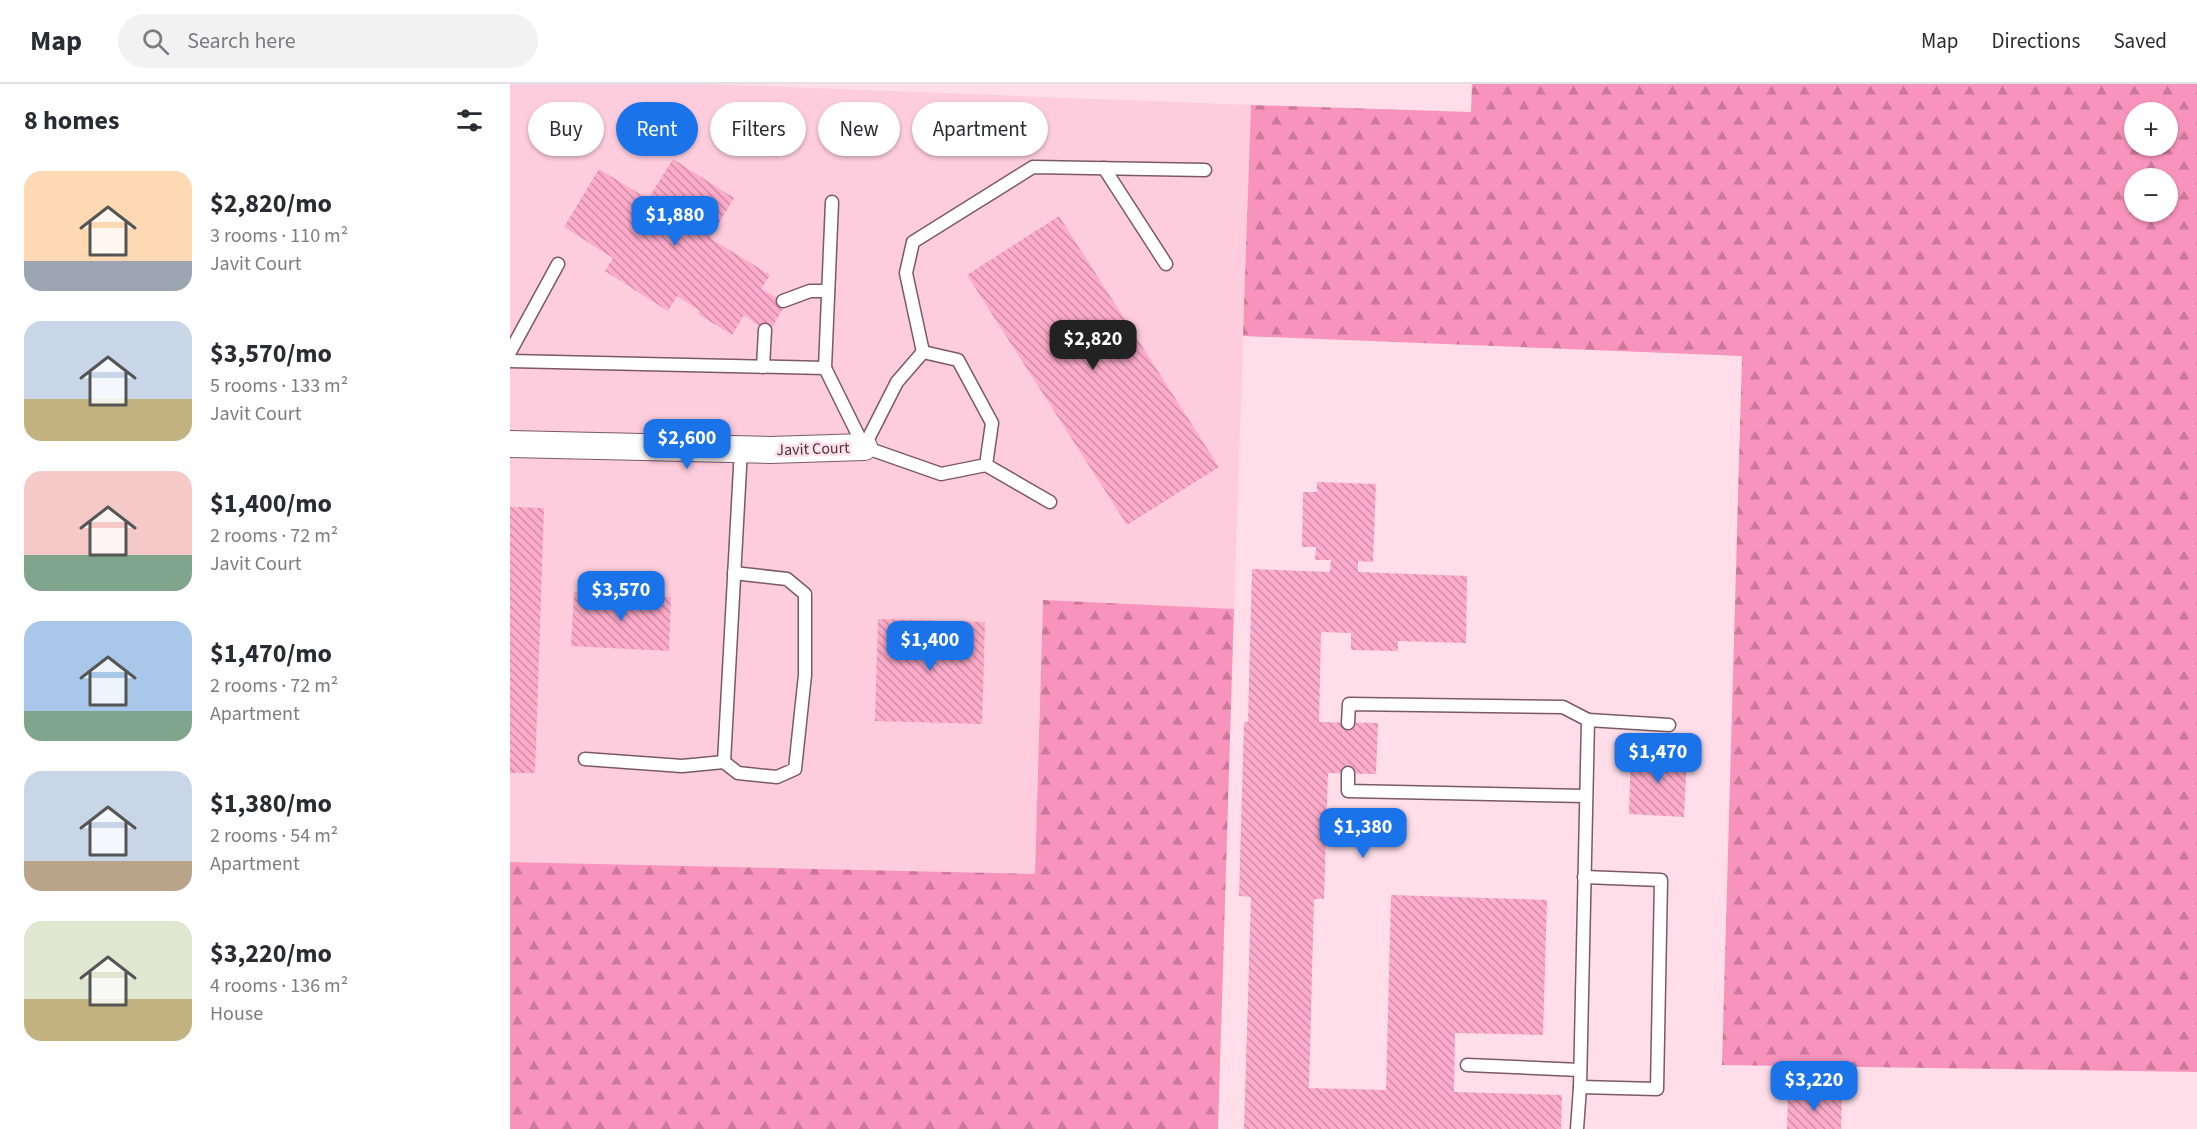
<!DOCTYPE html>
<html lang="en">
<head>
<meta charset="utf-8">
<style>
  :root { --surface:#fff; --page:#f2f2f3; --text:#2b2b33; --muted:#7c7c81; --line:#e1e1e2; --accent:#1a73e8 }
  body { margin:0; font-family:"Source Sans 3",sans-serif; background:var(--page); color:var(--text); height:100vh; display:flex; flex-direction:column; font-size:22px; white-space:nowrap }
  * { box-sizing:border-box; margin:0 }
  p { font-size:20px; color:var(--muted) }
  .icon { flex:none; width:33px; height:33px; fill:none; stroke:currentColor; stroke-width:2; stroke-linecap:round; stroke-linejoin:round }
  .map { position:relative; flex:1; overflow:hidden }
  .panel { display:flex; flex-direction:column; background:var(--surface); width:510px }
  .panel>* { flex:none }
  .guide { position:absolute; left:18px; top:18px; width:570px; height:54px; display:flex; gap:12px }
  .buttons { position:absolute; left:1614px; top:18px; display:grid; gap:12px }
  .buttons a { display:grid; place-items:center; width:54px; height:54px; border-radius:50%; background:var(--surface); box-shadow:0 2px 4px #0004; font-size:30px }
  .price { position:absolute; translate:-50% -51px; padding:0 14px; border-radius:12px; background:var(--accent); color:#fff; font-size:20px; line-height:39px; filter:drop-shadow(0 2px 3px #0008) }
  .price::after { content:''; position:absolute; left:50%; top:36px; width:18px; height:14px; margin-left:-9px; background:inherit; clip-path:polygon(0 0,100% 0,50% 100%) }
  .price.on { background:#222; color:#fff }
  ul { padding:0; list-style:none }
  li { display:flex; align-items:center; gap:18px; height:150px; padding:0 24px }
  li span { display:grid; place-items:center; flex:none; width:168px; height:120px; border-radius:18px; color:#555 }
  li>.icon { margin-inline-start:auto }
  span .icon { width:72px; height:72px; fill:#fffc; stroke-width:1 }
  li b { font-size:26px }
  h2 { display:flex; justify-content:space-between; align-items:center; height:72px; padding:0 24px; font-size:26px }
  .tag { padding:0 21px; border-radius:27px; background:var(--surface); box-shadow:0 2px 4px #0004; font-size:21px; line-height:54px }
  .tag.on { background:var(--accent); color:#fff }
  header { display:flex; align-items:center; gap:36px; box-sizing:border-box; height:84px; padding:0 30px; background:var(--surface); border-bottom:2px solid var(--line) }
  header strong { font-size:28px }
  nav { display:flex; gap:33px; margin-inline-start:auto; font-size:21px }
  .search { width:420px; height:54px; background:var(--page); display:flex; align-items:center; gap:15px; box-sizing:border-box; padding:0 21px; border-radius:33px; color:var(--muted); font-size:22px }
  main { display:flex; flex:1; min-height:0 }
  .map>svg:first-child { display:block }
  .built { fill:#fdccdd }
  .forest { fill:url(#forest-firs); fill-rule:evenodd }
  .building { fill:url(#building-back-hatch) }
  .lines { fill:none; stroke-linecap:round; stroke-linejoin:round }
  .service-casing { stroke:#7b5965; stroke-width:15 }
  .minor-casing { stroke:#7b5965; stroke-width:28 }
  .service { stroke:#fff; stroke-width:12 }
  .minor { stroke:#fff; stroke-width:26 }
  .labels { text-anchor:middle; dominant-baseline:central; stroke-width:5; stroke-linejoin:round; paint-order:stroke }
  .street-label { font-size:16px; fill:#48383d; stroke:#ffdee9 }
</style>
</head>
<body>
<header>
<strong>Map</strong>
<div class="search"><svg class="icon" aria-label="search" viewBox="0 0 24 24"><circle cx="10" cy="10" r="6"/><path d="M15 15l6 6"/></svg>Search here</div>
<nav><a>Map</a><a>Directions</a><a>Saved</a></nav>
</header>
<main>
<section class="panel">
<h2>8 homes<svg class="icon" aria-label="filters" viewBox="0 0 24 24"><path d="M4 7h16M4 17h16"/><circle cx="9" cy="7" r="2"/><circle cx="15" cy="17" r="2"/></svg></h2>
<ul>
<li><span style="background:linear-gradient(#ffd9b3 75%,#9aa5b1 0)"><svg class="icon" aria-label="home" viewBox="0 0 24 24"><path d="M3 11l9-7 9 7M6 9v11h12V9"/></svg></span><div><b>$2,820/mo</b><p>3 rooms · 110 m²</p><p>Javit Court</p></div></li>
<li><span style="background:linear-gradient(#c9d6e8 65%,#c2b280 0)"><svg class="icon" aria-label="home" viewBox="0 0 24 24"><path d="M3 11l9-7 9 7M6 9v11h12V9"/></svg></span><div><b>$3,570/mo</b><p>5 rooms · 133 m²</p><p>Javit Court</p></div></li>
<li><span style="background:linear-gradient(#f6c9c9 70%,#7fa58c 0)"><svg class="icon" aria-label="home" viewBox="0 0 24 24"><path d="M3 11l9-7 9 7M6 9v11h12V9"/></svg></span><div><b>$1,400/mo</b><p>2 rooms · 72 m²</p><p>Javit Court</p></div></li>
<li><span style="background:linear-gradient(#a9c7e8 75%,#7fa58c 0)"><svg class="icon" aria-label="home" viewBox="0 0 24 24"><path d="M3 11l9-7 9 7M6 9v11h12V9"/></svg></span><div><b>$1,470/mo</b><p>2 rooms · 72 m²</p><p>Apartment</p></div></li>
<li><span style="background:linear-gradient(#c9d6e8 75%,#b9a48a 0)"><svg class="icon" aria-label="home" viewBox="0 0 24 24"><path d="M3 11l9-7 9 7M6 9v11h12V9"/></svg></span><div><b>$1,380/mo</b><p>2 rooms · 54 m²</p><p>Apartment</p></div></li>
<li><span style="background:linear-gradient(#dfe7d0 65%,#c2b280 0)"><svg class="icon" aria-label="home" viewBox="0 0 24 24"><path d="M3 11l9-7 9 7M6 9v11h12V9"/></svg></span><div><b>$3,220/mo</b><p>4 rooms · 136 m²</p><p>House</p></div></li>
</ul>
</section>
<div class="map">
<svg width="1687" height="1045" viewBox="0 0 1687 1045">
  <defs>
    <pattern id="forest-firs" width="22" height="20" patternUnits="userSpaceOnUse" patternTransform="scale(1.5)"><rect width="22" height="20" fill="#f893bb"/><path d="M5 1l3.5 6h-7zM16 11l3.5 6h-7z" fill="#cb7999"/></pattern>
    <pattern id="building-back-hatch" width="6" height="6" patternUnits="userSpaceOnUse" patternTransform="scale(1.5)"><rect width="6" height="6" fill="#fdabca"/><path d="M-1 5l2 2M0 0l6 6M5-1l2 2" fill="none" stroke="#cf8ca5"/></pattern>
  </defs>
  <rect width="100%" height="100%" fill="#ffdee9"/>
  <path class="built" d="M0,0H197L741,21L724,525L533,517L525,790L0,778Z"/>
  <g class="forest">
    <path d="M962,0H1687V988L1212,981L1232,272L733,252L741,21L961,28ZM1624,28H1658V62H1624ZM1624,94H1658V128H1624Z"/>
    <path d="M533,516L724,525L708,1045H0V778L525,790Z"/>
  </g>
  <g class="building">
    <path d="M163,75L224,114L200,154L260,191L251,205L276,219L259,249L234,231L222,251L188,230L190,227L167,212L158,227L95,187L103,174L54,143L89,85L138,115Z"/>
    <path d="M549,132L709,383L617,441L457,191Z"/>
    <path d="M807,398L866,400L863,478L848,477V488L957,492L956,559L888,557V567L841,566V549L811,548L809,638L868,639L866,690L818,689L814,815H804L799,1004L876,1006L881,811L1037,816L1033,951L945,949L944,1008L1052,1011L1051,1045H734L741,813L729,812L734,638H738L742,485L820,488L821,476H805L806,463H792L793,408H807Z"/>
    <path d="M0,423L34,424L25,689H0Z"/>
    <path d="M64,508L161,513L159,567L61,562Z"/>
    <path d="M368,535L475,538L472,640L365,637Z"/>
    <path d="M1121,668L1177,670L1174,733L1119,730Z"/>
    <path d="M1278,1010L1332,1012L1331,1045H1277Z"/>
  </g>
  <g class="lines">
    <defs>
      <g id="service">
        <path d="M594,84L656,180"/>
        <path d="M273,217L300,207H318"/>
        <path d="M0,268L48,180"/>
        <path d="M413,268L396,189L403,158L523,83L695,86"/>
        <path d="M0,277L315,284L354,363L431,390L476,381L482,339L448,276L413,268L387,298L354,363"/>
        <path d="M253,283L255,246"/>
        <path d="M315,284L322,118"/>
        <path d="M476,381L540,418"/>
        <path d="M1078,636L1159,641"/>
        <path d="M838,639L839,620L1053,623L1078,636L1070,1003L1067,1045"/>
        <path d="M75,675L172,682L214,678L231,365"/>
        <path d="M214,678L228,689L267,693L285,685L295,591V510L277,495L224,489"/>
        <path d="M838,689V707L1075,712"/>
        <path d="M957,981L1070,986"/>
        <path d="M1070,1003L1147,1005L1151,796L1074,793"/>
      </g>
      <path id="minor" d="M0,360L260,366L354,363"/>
    </defs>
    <use href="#service" class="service-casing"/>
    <use href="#minor" class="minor-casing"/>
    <use href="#service" class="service"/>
    <use href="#minor" class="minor"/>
  </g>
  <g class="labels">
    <g class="street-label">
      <text transform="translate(303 365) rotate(-2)">Javit Court</text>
    </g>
  </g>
</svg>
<div class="buttons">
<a>+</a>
<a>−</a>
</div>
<b class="price" style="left:165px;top:163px">$1,880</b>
<b class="price on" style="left:583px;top:287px">$2,820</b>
<b class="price" style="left:177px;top:386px">$2,600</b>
<b class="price" style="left:111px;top:538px">$3,570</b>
<b class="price" style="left:420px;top:588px">$1,400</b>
<b class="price" style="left:1148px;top:700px">$1,470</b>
<b class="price" style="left:853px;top:775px">$1,380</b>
<b class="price" style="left:1304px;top:1028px">$3,220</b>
<div class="guide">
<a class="tag">Buy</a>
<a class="tag on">Rent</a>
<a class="tag">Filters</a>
<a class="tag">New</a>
<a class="tag">Apartment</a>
</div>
</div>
</main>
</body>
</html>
